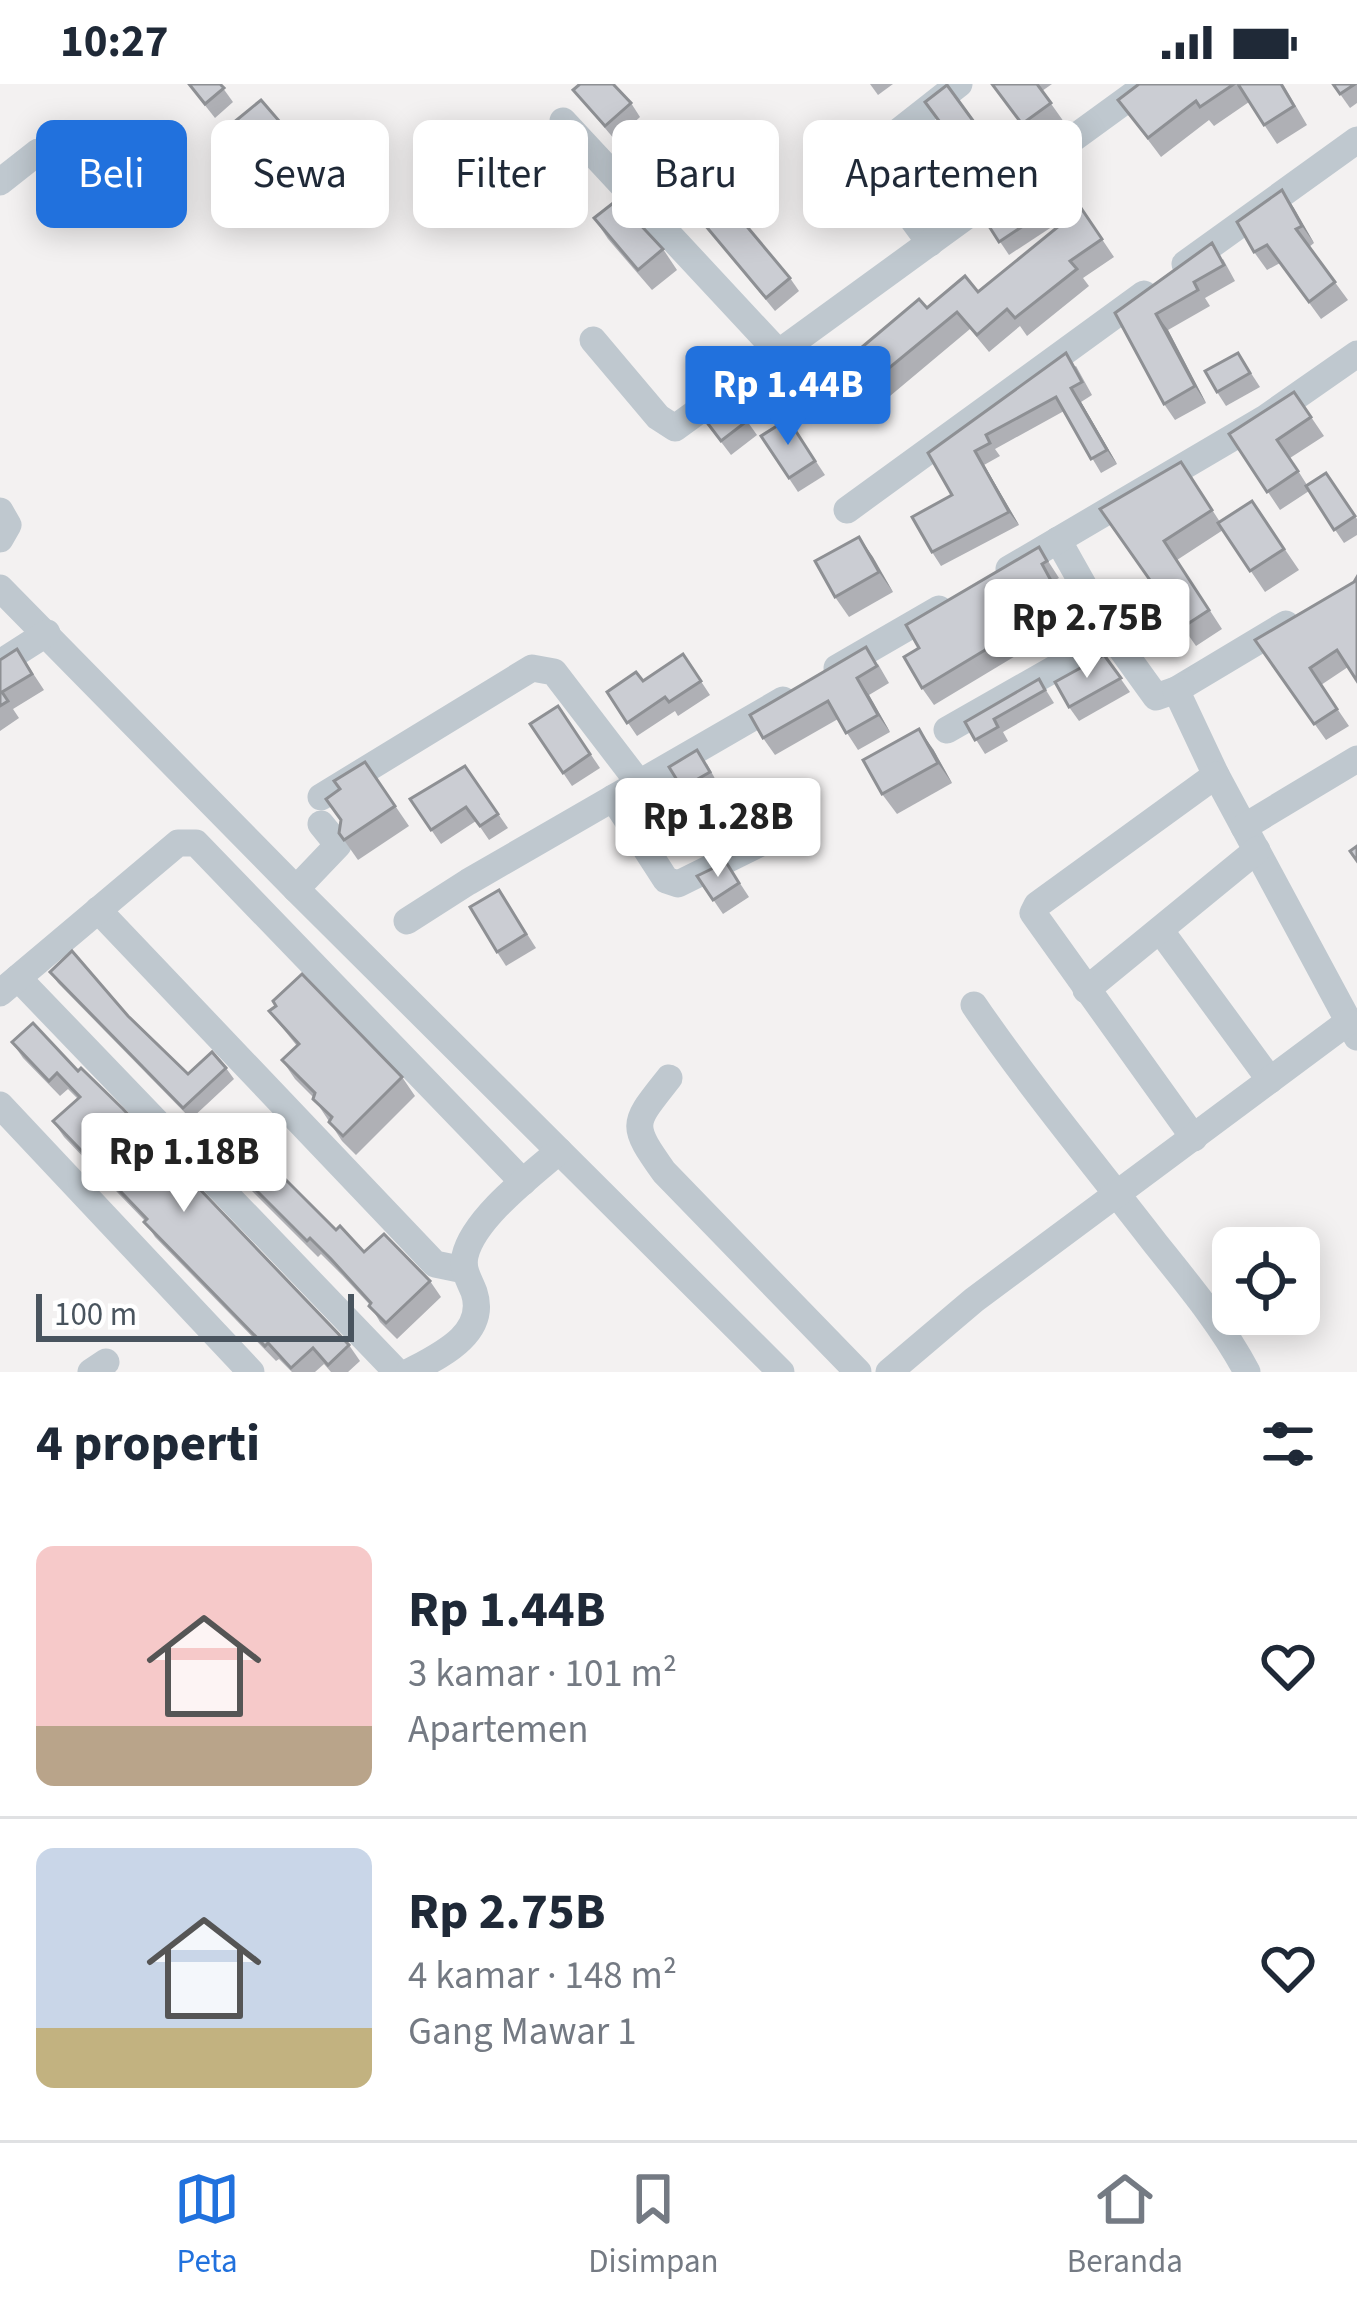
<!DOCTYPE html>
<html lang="id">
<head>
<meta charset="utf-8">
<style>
  :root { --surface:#fff; --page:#f6f6f7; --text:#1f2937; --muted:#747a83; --line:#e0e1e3; --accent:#2171dd }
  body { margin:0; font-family:"Source Sans 3",sans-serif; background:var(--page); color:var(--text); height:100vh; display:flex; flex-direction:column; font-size:45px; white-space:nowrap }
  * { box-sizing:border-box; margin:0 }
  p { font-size:39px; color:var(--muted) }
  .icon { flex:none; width:66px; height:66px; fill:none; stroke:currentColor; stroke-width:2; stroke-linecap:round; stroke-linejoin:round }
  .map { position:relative; height:1288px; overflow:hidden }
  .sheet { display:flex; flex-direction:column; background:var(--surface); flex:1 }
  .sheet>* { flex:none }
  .guide { position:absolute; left:36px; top:36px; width:1287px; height:108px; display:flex; gap:24px }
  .buttons { position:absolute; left:1212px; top:1143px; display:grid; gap:24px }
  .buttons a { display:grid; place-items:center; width:108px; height:108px; border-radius:18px; background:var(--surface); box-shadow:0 6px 30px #0003; font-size:60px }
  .scale { position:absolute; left:36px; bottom:30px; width:318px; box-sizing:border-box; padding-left:12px; border:6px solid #49545e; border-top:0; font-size:33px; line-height:42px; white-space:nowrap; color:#49545e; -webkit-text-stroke:9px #fff; paint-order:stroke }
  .price { position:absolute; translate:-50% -102px; padding:0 27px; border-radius:12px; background:#fff; color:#222; font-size:39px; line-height:78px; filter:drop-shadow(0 3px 6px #0008) }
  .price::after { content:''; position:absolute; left:50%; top:72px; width:36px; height:27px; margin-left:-18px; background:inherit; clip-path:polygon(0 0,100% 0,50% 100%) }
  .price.current { background:var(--accent); color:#fff }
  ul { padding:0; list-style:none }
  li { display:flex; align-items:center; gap:36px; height:300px; padding:0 36px }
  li+li { border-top:3px solid var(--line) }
  li span { display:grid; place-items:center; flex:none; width:336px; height:240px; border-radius:18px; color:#555 }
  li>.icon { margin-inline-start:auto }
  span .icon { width:144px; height:144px; fill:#fffc; stroke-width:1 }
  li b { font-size:51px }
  h2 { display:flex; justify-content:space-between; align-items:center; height:144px; padding:0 36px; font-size:51px }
  .pill { padding:0 42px; border-radius:18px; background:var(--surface); box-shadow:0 6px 30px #0003; font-size:42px; line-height:108px }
  .pill.current { background:var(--accent); color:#fff }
  .status { display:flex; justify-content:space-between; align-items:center; height:84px; padding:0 60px; background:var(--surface); direction:ltr }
  .status svg { height:33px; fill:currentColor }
  .tab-bar { display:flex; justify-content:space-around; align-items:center; height:168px; border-top:3px solid var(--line); background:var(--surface); font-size:33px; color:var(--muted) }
  .tab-bar a { display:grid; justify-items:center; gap:6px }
  .tab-bar .current { color:var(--accent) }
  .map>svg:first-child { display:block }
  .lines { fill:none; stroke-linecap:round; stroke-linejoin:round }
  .minor { stroke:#bfc8cf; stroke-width:27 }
  .wall { fill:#afb0b5 }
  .shaded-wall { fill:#8e9094 }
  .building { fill:#cbcdd3; stroke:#8e9094; stroke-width:3 }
</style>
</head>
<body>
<div class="status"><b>10:27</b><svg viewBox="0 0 49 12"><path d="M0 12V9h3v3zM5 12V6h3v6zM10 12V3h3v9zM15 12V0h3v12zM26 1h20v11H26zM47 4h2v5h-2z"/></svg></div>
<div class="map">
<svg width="1357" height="1288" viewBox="0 0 1357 1288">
  <rect width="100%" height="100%" fill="#f3f1f1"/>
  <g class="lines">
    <g class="minor">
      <path d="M563,37L778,268"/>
      <path d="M0,98L38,68"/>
      <path d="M930,159L872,80L873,68L880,62L959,0"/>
      <path d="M1185,180L1357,56"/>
      <path d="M593,256L658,333L675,344L1148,0"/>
      <path d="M847,426L1144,210"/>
      <path d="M0,427L8,441L0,455"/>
      <path d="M1058,456L1112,552L1156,613L1176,606L1286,540"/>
      <path d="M1009,485L1264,335L1357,270"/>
      <path d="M0,504L296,805L781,1288"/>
      <path d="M0,579L47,549"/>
      <path d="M837,584L939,525"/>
      <path d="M1176,606L1216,691L1357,953"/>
      <path d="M947,646L1112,552"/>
      <path d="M321,713L532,584L554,588L639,699"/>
      <path d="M613,714L666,796L678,800L773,753"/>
      <path d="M1244,743L1357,675"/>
      <path d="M296,805L338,761L321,740"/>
      <path d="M98,826L435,1180L464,1186"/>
      <path d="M407,837L468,798L783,616"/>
      <path d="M1160,846L1270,996"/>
      <path d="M18,894L397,1288"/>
      <path d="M1086,906L1257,766"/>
      <path d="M0,909L178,759H196L523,1098"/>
      <path d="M974,921C1030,1003 1094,1080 1155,1159C1187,1199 1223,1242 1247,1288"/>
      <path d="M669,994C633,1040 629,1039 664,1088L858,1288"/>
      <path d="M0,1021L251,1288"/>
      <path d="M1194,1054L1033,829L1037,821L1216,691"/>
      <path d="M91,1288L106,1278"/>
      <path d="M409,1288C439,1272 488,1250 474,1208C469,1195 462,1186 465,1172C473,1135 531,1091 559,1067"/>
      <path d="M889,1288L974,1216L1348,938"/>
    </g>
  </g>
  <g class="wall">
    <path d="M220,0L233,18L215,34L189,1Z"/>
    <path d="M870,0H893L878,11Z"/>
    <path d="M992,0H1052L1042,7L1064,38L1035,58Z"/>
    <path d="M1139,0H1283L1307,41L1277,60L1249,18L1214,42L1209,36L1161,73L1118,16Z"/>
    <path d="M1333,0H1357V19L1350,24Z"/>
    <path d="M947,1L1004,80L982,96L925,18Z"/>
    <path d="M573,6L631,19L640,33L615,56Z"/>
    <path d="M233,39L298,59L333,83L342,97L314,120L269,68L261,74Z"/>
    <path d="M524,57L572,69L581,83L563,100L534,70Z"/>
    <path d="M631,64L679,71L689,84L666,105L640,78Z"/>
    <path d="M1052,92L1073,129L1009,171L978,125Z"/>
    <path d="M1282,106L1314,159L1309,163L1348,216L1321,235L1280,179L1267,186L1254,168Z"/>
    <path d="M1081,124L1114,173L1083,194L1089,202L1027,252L1020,242L989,268L970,245L890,312L855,269L927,224L978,208Z"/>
    <path d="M594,134L663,165L677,186L652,206L608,155Z"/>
    <path d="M699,134L790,194L799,207L775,227Z"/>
    <path d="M1223,175L1235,197L1205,214L1210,222L1168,246L1206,319L1175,336L1164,320L1115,229Z"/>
    <path d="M1238,269L1260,303L1226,322L1217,308Z"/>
    <path d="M1076,282L1092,311L1081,318L1117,380L1101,389L1064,327L995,365L1000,372L984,381L1019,441L941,482L932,468L952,411L928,369Z"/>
    <path d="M1294,308L1324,352L1290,374L1307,401L1326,389L1357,435V451L1344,459L1309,407L1280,426L1229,350Z"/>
    <path d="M788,335L825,391L798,408L761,352Z"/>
    <path d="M747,337L757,351L731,371L709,342Z"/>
    <path d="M1181,378L1220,438L1252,417L1299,486L1265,508L1223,446L1177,476L1222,545L1196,562L1100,425Z"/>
    <path d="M859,453L893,508L849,533L835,513Z"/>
    <path d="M1039,463L1059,494L1053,497L1073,532L1013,565L1017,571L934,621L922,604L919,564Z"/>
    <path d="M1354,498L1348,583L1321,601L1349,642L1326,656L1255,556Z"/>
    <path d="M17,565L44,606L13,625L19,634L0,647V576Z"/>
    <path d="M683,570L710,611L678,632L675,627L637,652L607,608L643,597Z"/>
    <path d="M1104,571L1130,608L1079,637L1069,623Z"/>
    <path d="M878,580L889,599L869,611L890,648L858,666L838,635L775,671L763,654Z"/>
    <path d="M1039,595L1054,619L1003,648L1008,657L985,670L965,638Z"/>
    <path d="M558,622L600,684L572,702L530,640Z"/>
    <path d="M933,665L952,699L897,730L882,710Z"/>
    <path d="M365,678L409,742L358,776L339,749L341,736Z"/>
    <path d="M707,680L719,702L691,718L682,704Z"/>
    <path d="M465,682L508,744L489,756L476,737L441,760L410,715Z"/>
    <path d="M726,778L749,813L723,830L697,792Z"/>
    <path d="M499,806L536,864L506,882L497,868Z"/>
    <path d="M50,888L188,990L226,984L234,995L191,1035L58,899Z"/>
    <path d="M269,927L402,993L415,1012L356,1071L342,1057L313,1013L295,995L282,976L297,962Z"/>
    <path d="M12,958L78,987L349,1261L360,1277L348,1288H331L324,1280L315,1288H292L279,1275L276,1277L155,1153L145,1137L64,1053L53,1037L78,1015L68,1005L60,1012L23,974Z"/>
    <path d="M212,1062L336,1146L364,1168L430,1197L441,1213L397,1255L380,1238L370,1221L342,1191L321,1170L318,1173L223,1078Z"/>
  </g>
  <g class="shaded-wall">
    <path d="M1282,106L1294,124L1314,159L1302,142Z"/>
    <path d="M1156,230L1168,246L1206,319L1195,302Z"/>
    <path d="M1071,304L1081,318L1117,380L1107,366Z"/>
    <path d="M975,367L984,381L1019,441L1009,428Z"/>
    <path d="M859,453L873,473L893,508L879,488Z"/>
    <path d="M857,594L869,611L890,648L878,631Z"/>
    <path d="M919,645L933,665L952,699L938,679Z"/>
  </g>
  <g class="building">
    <path d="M189,0H220L224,4L205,20Z"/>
    <path d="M580,0H613L631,19L605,42L573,6Z"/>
    <path d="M992,0H1037L1051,19L1022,40Z"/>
    <path d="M1139,0H1234L1200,23L1196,17L1148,54L1118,16Z"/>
    <path d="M1238,0H1281L1294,22L1264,41Z"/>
    <path d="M1333,0H1355L1340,10Z"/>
    <path d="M947,1L990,60L968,76L925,18Z"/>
    <path d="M261,16L298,59L306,52L333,83L305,107L259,54L252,61L233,39Z"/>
    <path d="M543,39L572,69L553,87L524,57Z"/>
    <path d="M654,43L679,71L656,92L631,64Z"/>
    <path d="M1042,79L1063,115L999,158L978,125Z"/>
    <path d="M1282,106L1302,142L1296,145L1335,198L1309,218L1267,161L1254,168L1237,138Z"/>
    <path d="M723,114L790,194L766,214L699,134Z"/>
    <path d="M617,116L663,165L638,186L594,134Z"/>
    <path d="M1081,124L1102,155L1070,177L1077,185L1015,234L1007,225L977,251L957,228L877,294L855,269L919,215L927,224L965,192L978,208Z"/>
    <path d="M1212,159L1224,181L1194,198L1198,206L1156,230L1195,302L1164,320L1115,229Z"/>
    <path d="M1066,269L1082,298L1071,304L1107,366L1091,375L1056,313L986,351L990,359L975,367L1009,428L932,468L912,433L952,411L928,369Z"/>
    <path d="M1238,269L1250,289L1217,308L1205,287Z"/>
    <path d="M1294,308L1311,333L1277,356L1298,387L1267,408L1229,350Z"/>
    <path d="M725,309L747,337L721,357L699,328Z"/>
    <path d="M788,335L815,377L789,394L761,352Z"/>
    <path d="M1181,378L1212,426L1164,457L1209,526L1183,543L1100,425Z"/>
    <path d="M1326,389L1355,432L1334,446L1306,402Z"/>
    <path d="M1252,417L1284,465L1250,487L1218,439Z"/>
    <path d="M859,453L879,488L835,513L815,477Z"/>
    <path d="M1039,463L1047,477L1042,480L1061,515L1002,548L1005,554L922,604L904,573L919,564L906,541Z"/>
    <path d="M1357,493V597L1337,566L1310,584L1337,625L1314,640L1255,556L1354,498Z"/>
    <path d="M866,563L877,582L857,594L878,631L846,649L828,617L763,654L750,631Z"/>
    <path d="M17,565L32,590L2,608L8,617L0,622V576Z"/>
    <path d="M683,570L701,597L669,618L665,613L627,639L607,608L636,588L643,597Z"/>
    <path d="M1104,571L1121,594L1069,623L1055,598Z"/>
    <path d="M1039,595L1045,606L994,635L998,643L975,656L965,638Z"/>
    <path d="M558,622L590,670L563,689L530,640Z"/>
    <path d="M919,645L938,679L882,710L863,676Z"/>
    <path d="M697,666L710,688L682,704L669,683Z"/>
    <path d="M365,678L395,722L344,756L339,749L341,736L326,715L340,705L334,697Z"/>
    <path d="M465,682L498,730L480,742L466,723L431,746L410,715Z"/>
    <path d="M1357,762V777L1350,767Z"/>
    <path d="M726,778L739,799L713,816L697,792Z"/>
    <path d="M499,806L526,850L497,868L470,823Z"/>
    <path d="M72,867L128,932L188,990L212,968L226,984L183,1024L50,888Z"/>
    <path d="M302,890L402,993L343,1052L329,1038L332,1033L313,1015L315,1009L282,976L299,960L269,927L276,922L273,917Z"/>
    <path d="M33,939L78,987L81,984L123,1025L349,1261L328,1281L313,1264L291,1284L268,1259L265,1262L144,1138L147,1135L53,1037L80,1013L57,989L49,997L12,958Z"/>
    <path d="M233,1043L336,1146L340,1142L364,1168L384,1150L430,1197L386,1239L369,1222L371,1219L331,1175L310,1154L307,1157L212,1062Z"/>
  </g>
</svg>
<div class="buttons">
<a><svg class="icon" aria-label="locate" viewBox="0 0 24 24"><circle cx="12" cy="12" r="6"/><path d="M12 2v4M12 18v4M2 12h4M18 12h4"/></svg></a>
</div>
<div class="scale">100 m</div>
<b class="price current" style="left:788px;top:364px">Rp 1.44B</b>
<b class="price" style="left:1087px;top:597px">Rp 2.75B</b>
<b class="price" style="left:718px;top:796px">Rp 1.28B</b>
<b class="price" style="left:184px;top:1131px">Rp 1.18B</b>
<div class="guide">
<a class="pill current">Beli</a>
<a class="pill">Sewa</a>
<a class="pill">Filter</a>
<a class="pill">Baru</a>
<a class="pill">Apartemen</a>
</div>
</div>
<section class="sheet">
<h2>4 properti<svg class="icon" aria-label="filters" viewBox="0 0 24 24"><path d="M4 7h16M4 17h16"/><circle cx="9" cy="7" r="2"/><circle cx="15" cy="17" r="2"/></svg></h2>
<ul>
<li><span style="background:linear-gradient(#f6c9c9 75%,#b9a48a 0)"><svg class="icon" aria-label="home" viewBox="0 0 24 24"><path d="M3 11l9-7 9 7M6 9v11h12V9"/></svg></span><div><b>Rp 1.44B</b><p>3 kamar · 101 m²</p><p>Apartemen</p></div><svg class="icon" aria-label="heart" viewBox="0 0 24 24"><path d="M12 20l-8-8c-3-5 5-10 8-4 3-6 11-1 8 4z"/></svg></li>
<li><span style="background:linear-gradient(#c9d6e8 75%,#c2b280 0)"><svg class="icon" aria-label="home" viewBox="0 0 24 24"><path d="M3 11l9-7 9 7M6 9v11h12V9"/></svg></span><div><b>Rp 2.75B</b><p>4 kamar · 148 m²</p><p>Gang Mawar 1</p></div><svg class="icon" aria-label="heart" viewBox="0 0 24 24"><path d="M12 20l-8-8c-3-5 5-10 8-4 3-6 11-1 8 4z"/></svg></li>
</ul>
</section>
<nav class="tab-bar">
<a class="current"><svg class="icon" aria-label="map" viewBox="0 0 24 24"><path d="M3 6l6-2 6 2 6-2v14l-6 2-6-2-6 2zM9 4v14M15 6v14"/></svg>Peta</a>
<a><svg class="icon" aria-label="saved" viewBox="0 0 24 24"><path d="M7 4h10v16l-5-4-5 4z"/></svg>Disimpan</a>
<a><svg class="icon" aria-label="home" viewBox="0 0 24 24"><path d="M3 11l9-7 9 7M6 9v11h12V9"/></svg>Beranda</a>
</nav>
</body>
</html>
